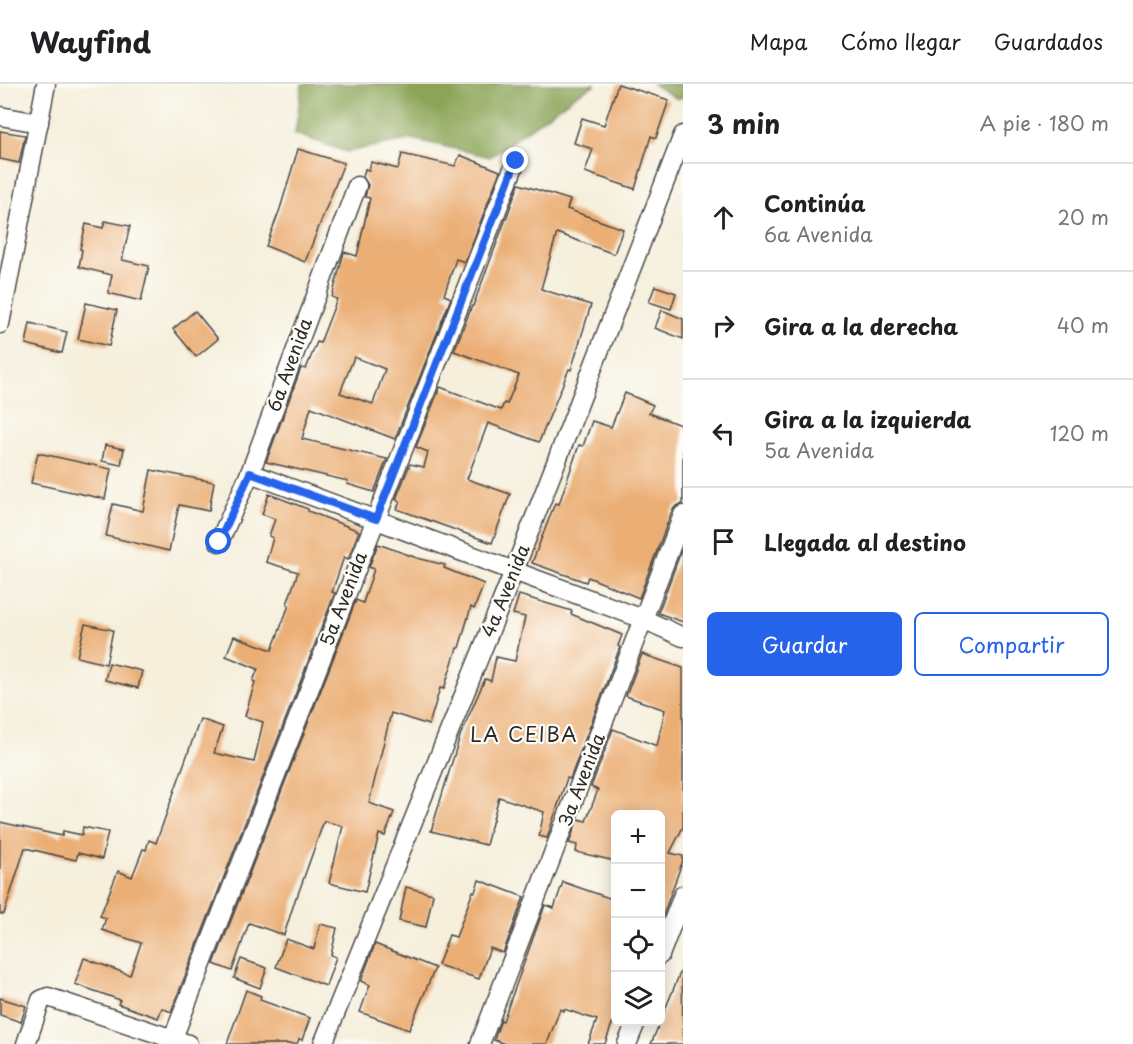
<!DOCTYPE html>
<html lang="es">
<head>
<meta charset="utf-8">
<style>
	:root { --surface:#fff; --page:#f2f2f2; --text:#202124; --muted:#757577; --line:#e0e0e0; --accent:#2563eb }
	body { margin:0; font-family:"Playpen Sans",sans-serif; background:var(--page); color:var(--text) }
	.controls { position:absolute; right:18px; bottom:18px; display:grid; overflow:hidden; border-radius:9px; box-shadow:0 3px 15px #0003 }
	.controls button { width:54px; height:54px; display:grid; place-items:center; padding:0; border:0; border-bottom:2px solid var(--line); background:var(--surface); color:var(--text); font:30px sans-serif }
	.stop { position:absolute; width:18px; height:18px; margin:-14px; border:4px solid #2563eb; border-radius:50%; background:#fff }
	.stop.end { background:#2563eb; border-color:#fff; box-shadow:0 2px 6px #0008 }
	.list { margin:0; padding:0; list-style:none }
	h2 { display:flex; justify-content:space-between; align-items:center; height:78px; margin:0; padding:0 24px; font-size:26px }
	h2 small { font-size:20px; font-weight:400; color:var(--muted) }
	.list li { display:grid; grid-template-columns:39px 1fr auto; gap:18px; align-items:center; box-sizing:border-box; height:108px; padding:0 24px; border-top:2px solid var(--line) }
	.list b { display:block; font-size:22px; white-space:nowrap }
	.list p { margin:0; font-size:20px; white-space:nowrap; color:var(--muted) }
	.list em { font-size:20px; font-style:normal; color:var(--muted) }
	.actions { display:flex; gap:12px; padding:18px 24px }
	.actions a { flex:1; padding:14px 0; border:2px solid var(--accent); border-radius:9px; text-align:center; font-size:21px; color:var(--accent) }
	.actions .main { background:var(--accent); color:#fff }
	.icon { flex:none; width:33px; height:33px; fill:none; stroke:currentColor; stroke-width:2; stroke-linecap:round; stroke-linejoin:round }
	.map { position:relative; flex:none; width:683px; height:960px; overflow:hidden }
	header { display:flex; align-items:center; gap:36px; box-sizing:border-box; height:84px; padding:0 30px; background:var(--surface); border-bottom:2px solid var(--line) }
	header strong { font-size:28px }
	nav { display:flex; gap:33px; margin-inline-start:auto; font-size:21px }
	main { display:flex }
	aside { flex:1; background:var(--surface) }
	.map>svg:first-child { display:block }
</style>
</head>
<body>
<header>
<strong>Wayfind</strong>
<nav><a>Mapa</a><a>Cómo llegar</a><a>Guardados</a></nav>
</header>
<main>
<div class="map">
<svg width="683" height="960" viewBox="0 0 683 960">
	<rect width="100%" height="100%" fill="#fdfcf7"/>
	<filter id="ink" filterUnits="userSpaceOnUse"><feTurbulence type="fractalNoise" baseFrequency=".0167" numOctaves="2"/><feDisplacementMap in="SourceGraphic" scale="12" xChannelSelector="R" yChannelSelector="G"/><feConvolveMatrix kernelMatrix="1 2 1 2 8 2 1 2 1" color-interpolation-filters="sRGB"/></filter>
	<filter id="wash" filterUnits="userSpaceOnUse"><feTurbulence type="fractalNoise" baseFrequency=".008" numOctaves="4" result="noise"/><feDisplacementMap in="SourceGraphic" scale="24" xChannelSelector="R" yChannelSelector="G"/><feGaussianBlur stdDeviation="1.35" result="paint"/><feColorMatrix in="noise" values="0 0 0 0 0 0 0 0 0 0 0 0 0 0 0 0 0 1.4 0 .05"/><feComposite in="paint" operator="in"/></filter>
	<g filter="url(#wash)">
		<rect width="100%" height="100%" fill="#f5efdc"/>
		<g fill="#8ba456" stroke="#5b6840" stroke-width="1.5">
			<polygon points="302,0 596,0 579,9 490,73 412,55 347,68 295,50"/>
			<polygon points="653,0 683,0 683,13 677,15"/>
		</g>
		<g id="blocks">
			<g fill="#ebaf76" fill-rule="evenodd">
				<polygon points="618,0 669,16 656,54 651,52 635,105 585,88 593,65 574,59 582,34 604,41"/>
				<polygon points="0,47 25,51 19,79 0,75"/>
				<polygon points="298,65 344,79 305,178 266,162 280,125"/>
				<path d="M402 70 455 82 460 71 500 87 465 178 456 175 444 211 451 214 395 355 311 323 302 355 387 375 374 408 347 400 348 397 266 378 301 284 306 285 317 258 320 259 337 215 332 213 344 168 357 172 370 114 365 113 368 101 363 93 365 85 369 86 371 78 398 85ZM354 273 385 285 373 320 340 309Z"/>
				<polygon points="519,100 570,116 567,125 623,145 614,170 557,149 541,205 591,221 571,286 569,285 539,358 488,339 467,395 510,410 492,459 397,425 400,417 396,415 410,380 424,383 428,368 416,363 440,303 501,326 504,319 507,320 519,291 454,267 472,222 473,222"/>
				<polygon points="105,137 130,142 122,176 149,182 141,217 108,209 112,191 79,183 82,166 80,165 86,140 103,144"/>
				<polygon points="655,202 676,209 671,225 649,218"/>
				<polygon points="86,219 117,226 109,262 78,255"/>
				<polygon points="662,226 683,235 683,255 655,244"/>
				<polygon points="195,227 218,255 196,273 173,245"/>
				<polygon points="30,239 67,248 62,269 26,260"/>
				<polygon points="625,309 653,321 649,329 683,342 683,420 676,422 672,427 639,514 588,493 586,498 532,479 555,419 559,420 579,361 583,362 592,337 611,343"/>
				<polygon points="105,361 124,365 121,381 102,377"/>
				<polygon points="38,369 111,385 105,415 31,399"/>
				<polygon points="151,386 214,398 209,427 179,421 169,467 106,452 113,420 143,427"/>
				<polygon points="269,410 308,425 308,427 359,447 348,475 344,473 332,508 335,509 171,928 162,924 158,934 118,920 120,916 75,900 84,874 130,891 141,859 102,846 106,834 100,832 118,787 132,793 143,765 146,766 149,756 156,759 200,635 223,643 214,669 254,678 263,638 245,632 255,598 253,597 258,585 226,572 234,552 272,566 289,521 287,520 298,488 266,478 273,454 269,452 275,435 262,430"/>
				<polygon points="378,460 417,474 445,481 444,484 484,500 474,525 471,523 459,564 457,564 444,605 440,604 429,641 391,629 369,719 394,728 385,752 379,750 365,808 329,799 343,742 324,737 297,813 296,813 284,851 249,839 232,887 214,880 356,516 363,519 374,485 369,483"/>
				<polygon points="683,462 683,538 658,529"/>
				<polygon points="519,511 572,527 571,530 622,551 618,562 620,563 570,695 567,694 547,754 539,752 544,728 499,713 486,761 431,747 460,652 485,595 491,597 496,573 515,577 525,533 513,530"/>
				<polygon points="85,540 113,546 106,580 77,573"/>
				<polygon points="642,570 683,584 683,743 670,769 683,772 683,776 662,834 660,833 660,730 615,730 615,777 576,768 577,761 569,759 578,735 586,737 598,706 591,703 613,645 657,662 665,626 626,612"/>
				<polygon points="109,579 142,587 138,604 105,596"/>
				<polygon points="0,738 62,752 63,747 82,751 83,743 108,748 102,775 78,769 76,776 25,764 4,830 0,830"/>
				<polygon points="479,796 524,813 503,869 490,864 479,895 438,881 449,851 456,853 473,807 475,808"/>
				<polygon points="563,798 615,816 615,931 605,960 588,960 597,936 564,925 564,927 560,925 547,960 505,960 494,956 501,936 503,937 545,821 554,824"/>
				<polygon points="406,803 433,810 426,843 399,837"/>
				<polygon points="320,840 337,844 331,871 336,873 326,902 276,883 286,855 314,865"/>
				<polygon points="375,860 435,884 409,946 360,928 370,901 361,897"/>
				<polygon points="241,875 267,884 260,904 234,894"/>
				<polygon points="682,884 683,960 651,960 660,938"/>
				<polygon points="246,906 261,912 260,916 310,934 302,956 299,955 297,960 227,960"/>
				<polygon points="0,914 26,922 21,938 0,931"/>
			</g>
		</g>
	</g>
	<g filter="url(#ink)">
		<use href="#blocks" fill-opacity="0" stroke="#494846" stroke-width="1.5"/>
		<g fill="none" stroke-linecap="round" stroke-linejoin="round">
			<g stroke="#494846" stroke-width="21">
				<g id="minor">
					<polyline points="0,32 39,39"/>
					<polyline points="0,240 46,0"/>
					<polyline points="250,389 643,535 683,553"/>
					<polyline points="219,458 250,389 357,102"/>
					<polyline points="660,871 683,811"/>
					<polyline points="173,954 516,77"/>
					<polyline points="26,960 41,916 48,913 188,960"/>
					<polyline points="323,960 514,487 683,51"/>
					<polyline points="480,960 683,431"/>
					<polyline points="627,960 636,938"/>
				</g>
			</g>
			<use href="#minor" stroke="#fff" stroke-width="18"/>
		</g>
	</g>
	<g fill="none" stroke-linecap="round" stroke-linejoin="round" filter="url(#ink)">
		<polyline stroke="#2563eb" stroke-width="8" points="219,458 250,389 376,435 516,77"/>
	</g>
	<g text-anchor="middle" stroke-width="4.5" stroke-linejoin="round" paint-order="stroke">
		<g font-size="18" fill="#2b2b2b" stroke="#fdfcf7">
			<text transform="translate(290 281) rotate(-70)" y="6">6a Avenida</text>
			<text transform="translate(506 507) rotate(-68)" y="6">4a Avenida</text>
			<text transform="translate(344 515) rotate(-69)" y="6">5a Avenida</text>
			<text transform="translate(582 696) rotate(-69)" y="6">3a Avenida</text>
		</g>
		<g font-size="20" letter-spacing="1.5" fill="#2b2b2b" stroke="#fdfcf7">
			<text x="524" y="658">LA CEIBA</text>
		</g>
	</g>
</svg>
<div class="controls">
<button>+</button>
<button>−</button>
<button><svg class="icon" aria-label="locate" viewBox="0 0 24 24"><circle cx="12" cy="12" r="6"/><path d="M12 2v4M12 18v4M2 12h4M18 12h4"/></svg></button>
<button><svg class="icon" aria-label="layers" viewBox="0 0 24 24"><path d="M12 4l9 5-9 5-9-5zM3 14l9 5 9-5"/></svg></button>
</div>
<div class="stop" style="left:219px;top:458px"></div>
<div class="stop end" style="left:516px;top:77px"></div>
</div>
<aside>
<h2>3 min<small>A pie · 180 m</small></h2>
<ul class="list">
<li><svg class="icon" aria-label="ahead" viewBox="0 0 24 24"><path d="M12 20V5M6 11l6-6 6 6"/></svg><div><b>Continúa</b><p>6a Avenida</p></div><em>20 m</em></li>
<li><svg class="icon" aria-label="right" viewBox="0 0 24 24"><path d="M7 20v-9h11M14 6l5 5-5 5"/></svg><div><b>Gira a la derecha</b></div><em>40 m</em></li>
<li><svg class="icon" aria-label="left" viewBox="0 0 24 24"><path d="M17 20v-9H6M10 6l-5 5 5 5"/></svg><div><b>Gira a la izquierda</b><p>5a Avenida</p></div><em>120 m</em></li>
<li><svg class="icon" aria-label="arrive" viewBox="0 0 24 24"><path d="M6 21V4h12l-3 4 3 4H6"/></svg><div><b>Llegada al destino</b></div></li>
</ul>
<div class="actions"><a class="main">Guardar</a><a>Compartir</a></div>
</aside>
</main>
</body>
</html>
